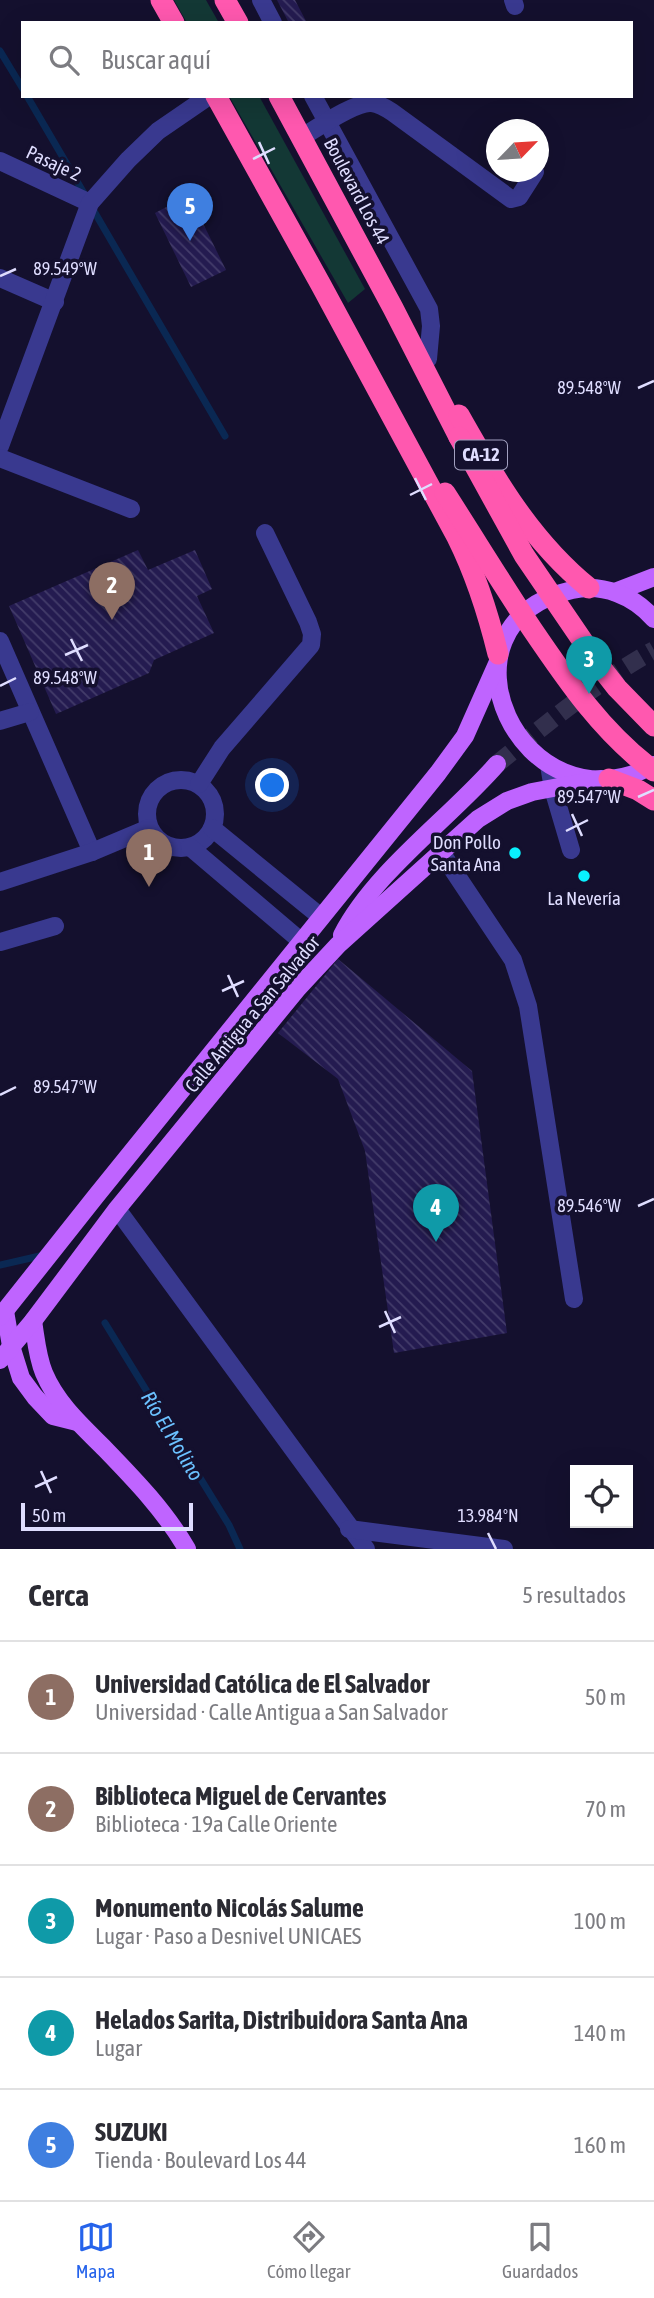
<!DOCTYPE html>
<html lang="es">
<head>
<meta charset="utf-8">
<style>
	:root { --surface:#fff; --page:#f2f2f3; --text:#2b2b33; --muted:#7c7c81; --line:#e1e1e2; --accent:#2563eb }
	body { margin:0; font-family:"Asap Condensed",sans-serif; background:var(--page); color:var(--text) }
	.controls { position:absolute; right:21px; bottom:21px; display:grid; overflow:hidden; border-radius:0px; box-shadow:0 7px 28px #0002 }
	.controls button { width:63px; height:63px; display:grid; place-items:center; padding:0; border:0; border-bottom:2px solid var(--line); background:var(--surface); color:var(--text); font:35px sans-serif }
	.compass { position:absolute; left:486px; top:119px; width:63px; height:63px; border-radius:50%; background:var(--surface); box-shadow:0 7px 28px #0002; rotate:65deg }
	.scale { position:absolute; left:21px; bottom:18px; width:172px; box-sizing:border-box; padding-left:7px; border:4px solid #dfddff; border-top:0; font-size:19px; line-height:24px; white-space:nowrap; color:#dfddff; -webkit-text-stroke:5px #14102e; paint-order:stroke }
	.you { position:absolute; left:273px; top:786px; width:24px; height:24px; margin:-18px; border:5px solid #fff; border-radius:50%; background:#1a73e8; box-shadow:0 0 0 10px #1a73e833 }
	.badge { display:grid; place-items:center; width:46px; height:46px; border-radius:50%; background:var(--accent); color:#fff; font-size:23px; font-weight:700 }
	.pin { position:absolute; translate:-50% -58px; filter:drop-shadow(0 2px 4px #0008) }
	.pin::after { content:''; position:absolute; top:37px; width:24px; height:21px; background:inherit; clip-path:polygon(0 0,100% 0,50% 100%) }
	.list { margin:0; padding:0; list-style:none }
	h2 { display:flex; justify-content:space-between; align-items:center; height:91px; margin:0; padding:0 28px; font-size:30px }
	h2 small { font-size:23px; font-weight:400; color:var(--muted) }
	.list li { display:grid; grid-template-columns:46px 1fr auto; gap:21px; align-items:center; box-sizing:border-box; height:112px; padding:0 28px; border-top:2px solid var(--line) }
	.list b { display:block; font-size:26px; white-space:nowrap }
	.list p { margin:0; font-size:23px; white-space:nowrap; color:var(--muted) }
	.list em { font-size:23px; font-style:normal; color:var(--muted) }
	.icon { flex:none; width:38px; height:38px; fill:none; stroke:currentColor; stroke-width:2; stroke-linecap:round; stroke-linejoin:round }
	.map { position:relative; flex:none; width:654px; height:1549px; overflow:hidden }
	.search { position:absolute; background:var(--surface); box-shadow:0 7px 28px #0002; left:21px; right:21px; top:21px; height:77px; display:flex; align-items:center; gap:18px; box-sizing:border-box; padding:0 24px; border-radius:0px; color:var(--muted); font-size:26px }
	.sheet { height:651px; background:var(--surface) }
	nav { display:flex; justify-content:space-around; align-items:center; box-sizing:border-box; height:98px; border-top:2px solid var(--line); background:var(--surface); font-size:19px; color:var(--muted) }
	nav a { display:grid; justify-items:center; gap:4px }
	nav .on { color:var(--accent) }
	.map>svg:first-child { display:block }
</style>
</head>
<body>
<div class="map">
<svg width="654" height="1549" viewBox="0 0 654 1549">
	<defs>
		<pattern id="building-back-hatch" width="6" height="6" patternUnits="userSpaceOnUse" patternTransform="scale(1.75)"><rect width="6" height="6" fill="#241b50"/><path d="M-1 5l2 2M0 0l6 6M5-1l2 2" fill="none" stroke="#433c6a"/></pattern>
	</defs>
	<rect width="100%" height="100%" fill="#14102e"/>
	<g fill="#133835">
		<polygon points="174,0 206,0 219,23 187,23"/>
		<polygon points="229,96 259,96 365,289 348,303"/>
	</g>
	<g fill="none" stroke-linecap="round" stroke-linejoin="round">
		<g stroke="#0a2853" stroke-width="7">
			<polyline points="0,51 23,89"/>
			<polyline points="27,96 85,195"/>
			<polyline points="91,206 225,436"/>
			<polyline points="0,1265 44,1255"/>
			<polyline points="105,1323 229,1525 240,1549"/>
		</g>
	</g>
	<g fill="url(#building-back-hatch)">
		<polygon points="277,0 295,0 307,23 289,23"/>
		<polygon points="189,195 226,270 191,287 155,213"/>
		<polygon points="138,550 148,570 195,550 212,589 197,596 214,633 154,660 149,673 56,714 9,606"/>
		<polygon points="338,959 472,1071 507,1333 394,1353 365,1151 338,1079 278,1033"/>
	</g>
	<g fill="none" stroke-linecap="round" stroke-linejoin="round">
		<path stroke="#322f4d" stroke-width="18" stroke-dasharray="18 9" stroke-linecap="butt" d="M497 764C547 723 597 682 654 650"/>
		<g stroke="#39398f" stroke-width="18">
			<polyline points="261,0 273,23"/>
			<polyline points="513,0 515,6"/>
			<polyline points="313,96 429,309 431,326 428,359"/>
			<path d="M302 137C317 128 356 101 372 103 380 104 386 108 392 112L511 199 519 197 535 172"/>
			<polyline points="0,161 90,203"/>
			<polyline points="0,278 55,302"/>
			<polyline points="0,446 90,203 128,160 158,131 209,96"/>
			<polyline points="0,458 131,509"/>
			<polyline points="0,641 92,852"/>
			<polyline points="0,721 30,712"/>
			<polyline points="549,765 553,789 571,850"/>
			<circle cx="181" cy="814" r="34"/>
			<polyline points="199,784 222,748 311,645 312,634 308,622 265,533"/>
			<polyline points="212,828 321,917"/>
			<polyline points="190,847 302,942"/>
			<polyline points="441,852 513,960 528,1006 574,1299"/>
			<polyline points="0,882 92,852 149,828"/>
			<polyline points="0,942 55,926"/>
			<polyline points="117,1209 366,1549"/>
			<polyline points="349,1529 504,1549"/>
		</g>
		<g stroke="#bf64ff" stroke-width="18">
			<polyline points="615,592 654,577"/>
			<path d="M654 619C634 596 603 583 572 590 424 623 521 836 654 765"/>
			<path d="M342 935C375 871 449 819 497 764"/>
			<polyline points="5,1311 11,1346 21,1378 35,1397 53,1416 77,1422"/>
			<polyline points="0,1317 96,1196 438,773 465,736 497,664"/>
			<path d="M33 1321C36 1339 37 1356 44 1373 57 1404 82 1426 105 1449 135 1480 165 1511 187 1549"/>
			<polyline points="0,1360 33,1321 117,1209 298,988 338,945 478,819 507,801 532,792 601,779"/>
		</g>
		<g stroke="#ff58af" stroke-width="21">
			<polyline points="161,0 174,23"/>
			<polyline points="225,0 238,23"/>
			<path d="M216 96 321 285 457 537C476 575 488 613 498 654"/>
			<polyline points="279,96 393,308 459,437"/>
			<path d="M459 415C495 479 531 541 589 588"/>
			<polyline points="609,779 638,790 654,800"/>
		</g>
		<g stroke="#ff58af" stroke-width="21">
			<polyline points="459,437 524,555 599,665 617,688 654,726"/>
			<path d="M445 493C474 538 502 584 532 629 568 682 602 732 654 771"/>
		</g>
	</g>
	<path fill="none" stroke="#dfddff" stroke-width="2.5" d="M259 142 269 164M253 159 275 148M0 276 16 269M638 388 654 381M415 478 426 500M410 495 432 484M71 639 82 661M65 655 88 645M0 686 16 678M638 797 654 790M572 814 582 836M566 831 588 820M228 975 238 997M222 991 244 981M0 1095 16 1087M638 1206 654 1199M385 1311 395 1333M379 1327 401 1317M41 1471 51 1493M35 1487 57 1477M488 1533 496 1549"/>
	<g fill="#09f1ff" stroke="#14102e" stroke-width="2.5">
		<circle cx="515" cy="853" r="7"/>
		<circle cx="584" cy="876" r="7"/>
	</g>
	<g text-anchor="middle" stroke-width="7" stroke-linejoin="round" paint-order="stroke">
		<rect fill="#14102e" stroke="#a2a0c0" stroke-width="2" x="455" y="440.5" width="52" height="29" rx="5"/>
		<g font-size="18" font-weight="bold" fill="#dfddff">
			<text x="481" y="461">CA-12</text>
		</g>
		<g font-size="19" fill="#dfddff" stroke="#14102e">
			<text transform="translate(54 163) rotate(25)" y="7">Pasaje 2</text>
			<text transform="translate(357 191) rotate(62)" y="7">Boulevard Los 44</text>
			<text transform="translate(252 1014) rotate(-50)" y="7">Calle Antigua a San Salvador</text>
		</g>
		<g font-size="19" fill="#dfddff" stroke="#14102e" text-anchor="end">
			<text x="501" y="849">Don Pollo<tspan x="501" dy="22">Santa Ana</tspan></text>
			<text x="584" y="905" text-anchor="middle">La Nevería</text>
		</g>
		<g font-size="21" font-style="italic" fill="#6bc1ff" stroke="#14102e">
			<text transform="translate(172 1436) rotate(59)" y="7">Río El Molino</text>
		</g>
	</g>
	<g font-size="18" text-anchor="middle" fill="#dfddff" stroke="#14102e" stroke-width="7" stroke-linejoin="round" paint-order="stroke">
		<text x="65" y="275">89.549°W</text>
		<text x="589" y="394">89.548°W</text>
		<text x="65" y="684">89.548°W</text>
		<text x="589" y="803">89.547°W</text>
		<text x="65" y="1093">89.547°W</text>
		<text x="589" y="1212">89.546°W</text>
		<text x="488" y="1522">13.984°N</text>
	</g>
</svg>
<div class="controls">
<button><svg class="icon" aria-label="locate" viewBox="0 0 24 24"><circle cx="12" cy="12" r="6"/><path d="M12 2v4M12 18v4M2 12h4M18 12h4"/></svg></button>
</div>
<svg class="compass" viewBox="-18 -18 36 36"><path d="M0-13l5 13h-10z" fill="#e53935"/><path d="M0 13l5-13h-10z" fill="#7c7c81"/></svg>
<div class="scale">50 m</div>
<div class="you"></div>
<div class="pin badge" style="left:149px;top:887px;background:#8d6e63">1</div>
<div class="pin badge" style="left:112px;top:620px;background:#8d6e63">2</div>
<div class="pin badge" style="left:589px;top:694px;background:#0f9aa8">3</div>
<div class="pin badge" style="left:436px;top:1242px;background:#0f9aa8">4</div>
<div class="pin badge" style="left:190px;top:241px;background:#3f7fe0">5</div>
<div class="search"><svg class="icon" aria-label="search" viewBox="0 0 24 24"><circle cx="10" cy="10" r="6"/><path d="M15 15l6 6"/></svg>Buscar aquí</div>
</div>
<section class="sheet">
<h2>Cerca<small>5 resultados</small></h2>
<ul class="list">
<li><span class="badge" style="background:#8d6e63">1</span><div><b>Universidad Católica de El Salvador</b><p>Universidad · Calle Antigua a San Salvador</p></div><em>50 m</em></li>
<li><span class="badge" style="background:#8d6e63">2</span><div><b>Biblioteca Miguel de Cervantes</b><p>Biblioteca · 19a Calle Oriente</p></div><em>70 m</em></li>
<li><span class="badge" style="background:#0f9aa8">3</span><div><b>Monumento Nicolás Salume</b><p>Lugar · Paso a Desnivel UNICAES</p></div><em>100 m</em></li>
<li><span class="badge" style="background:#0f9aa8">4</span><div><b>Helados Sarita, Distribuidora Santa Ana</b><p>Lugar</p></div><em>140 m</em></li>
<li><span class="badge" style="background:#3f7fe0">5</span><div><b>SUZUKI</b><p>Tienda · Boulevard Los 44</p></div><em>160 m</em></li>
</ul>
</section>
<nav>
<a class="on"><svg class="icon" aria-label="map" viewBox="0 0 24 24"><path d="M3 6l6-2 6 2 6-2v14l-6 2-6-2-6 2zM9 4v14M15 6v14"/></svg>Mapa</a>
<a><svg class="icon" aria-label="directions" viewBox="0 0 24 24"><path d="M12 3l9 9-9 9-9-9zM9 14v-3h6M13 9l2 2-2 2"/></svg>Cómo llegar</a>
<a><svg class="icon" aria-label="saved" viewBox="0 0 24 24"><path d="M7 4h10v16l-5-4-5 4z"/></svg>Guardados</a>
</nav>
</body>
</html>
